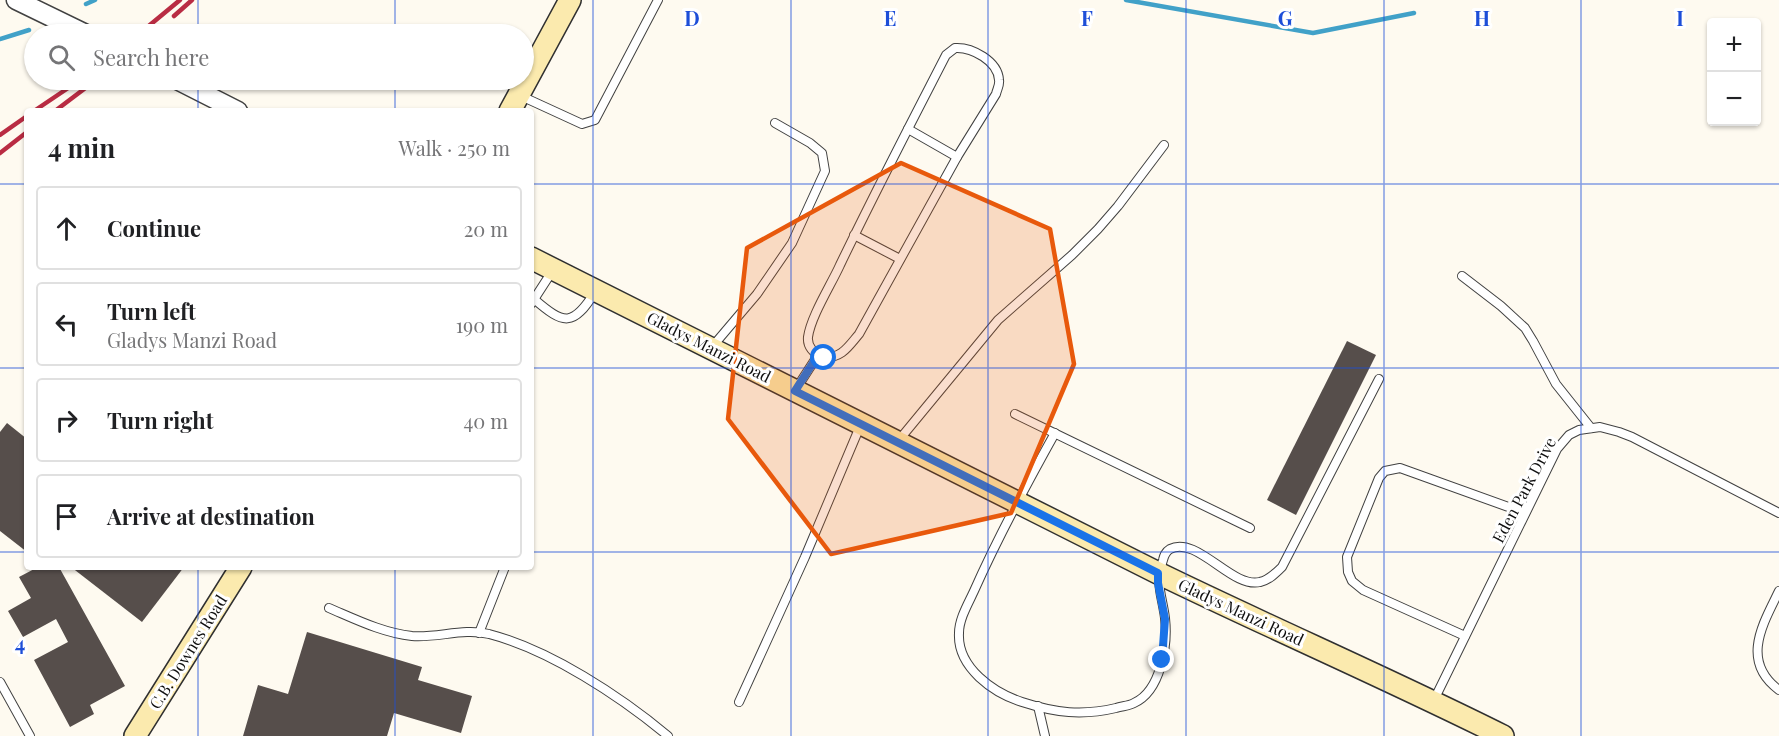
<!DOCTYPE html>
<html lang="en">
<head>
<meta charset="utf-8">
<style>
	:root { --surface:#fff; --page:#f6f6f6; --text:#202124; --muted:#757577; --line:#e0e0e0 }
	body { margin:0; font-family:"Playfair Display",serif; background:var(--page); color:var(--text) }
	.controls { position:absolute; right:18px; top:18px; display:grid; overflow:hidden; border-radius:6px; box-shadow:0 2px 4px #0004 }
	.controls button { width:54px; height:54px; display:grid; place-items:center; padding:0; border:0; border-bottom:2px solid var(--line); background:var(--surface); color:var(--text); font:30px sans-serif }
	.stop { position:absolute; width:18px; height:18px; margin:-14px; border:4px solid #1a73e8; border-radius:50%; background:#fff }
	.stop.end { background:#1a73e8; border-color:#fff; box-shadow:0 2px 6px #0008 }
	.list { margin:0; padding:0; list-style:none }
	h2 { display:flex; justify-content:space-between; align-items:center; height:78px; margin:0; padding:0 24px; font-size:26px }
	h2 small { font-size:20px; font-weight:400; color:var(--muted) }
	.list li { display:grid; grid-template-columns:39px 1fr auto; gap:18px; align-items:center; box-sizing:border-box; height:84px; margin:0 12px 12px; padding:0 12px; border:2px solid var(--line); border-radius:6px }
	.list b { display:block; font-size:22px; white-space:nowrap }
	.list p { margin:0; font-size:20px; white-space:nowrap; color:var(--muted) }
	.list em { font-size:20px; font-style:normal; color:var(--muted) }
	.icon { flex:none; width:33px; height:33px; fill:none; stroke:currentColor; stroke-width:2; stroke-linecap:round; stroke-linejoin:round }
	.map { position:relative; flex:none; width:1779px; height:736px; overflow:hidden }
	.search { position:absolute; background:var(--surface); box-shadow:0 2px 4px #0004; left:24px; top:24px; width:510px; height:66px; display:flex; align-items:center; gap:15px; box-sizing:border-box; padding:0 21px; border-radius:33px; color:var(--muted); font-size:22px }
	.panel { position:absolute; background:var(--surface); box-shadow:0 2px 4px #0004; left:24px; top:108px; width:510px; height:462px; border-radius:6px }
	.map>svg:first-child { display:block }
</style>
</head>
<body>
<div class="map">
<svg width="1779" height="736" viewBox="0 0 1779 736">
	<rect width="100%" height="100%" fill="#fefaf0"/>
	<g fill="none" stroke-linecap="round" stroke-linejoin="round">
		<g stroke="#41a1c8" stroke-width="4.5">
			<polyline points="1126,0 1313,33 1414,13"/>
			<polyline points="86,4 95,0"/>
			<polyline points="0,39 29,30"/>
		</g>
	</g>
	<g fill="#564e4b">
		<polygon points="1347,341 1376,355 1296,515 1267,500"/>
		<polygon points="7,423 27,439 27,552 0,531 0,432"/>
		<polygon points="38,567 59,567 125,686 90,705 94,714 70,727 34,660 68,642 56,619 23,637 8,611 31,598 19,577"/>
		<polygon points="71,567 184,567 142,622"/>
		<polygon points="307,632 422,667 418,680 472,696 461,733 394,713 387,736 243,736 258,685 288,694"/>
	</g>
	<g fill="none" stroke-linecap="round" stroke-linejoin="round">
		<g stroke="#414141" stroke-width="10">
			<g id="service">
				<path d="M955 48C972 47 998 61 999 80 1000 85 997 89 996 94L957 157 859 334C848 347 842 358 823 358 815 354 807 347 808 337 811 316 831 285 840 265 874 194 910 125 946 55Z"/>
				<polyline points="521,96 582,124 595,120 658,0"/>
				<polyline points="908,129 957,157"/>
				<polyline points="854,235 900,259"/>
				<polyline points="1462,276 1501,306 1525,328 1533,341 1556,384 1591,428"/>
				<path d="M534 299C564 325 573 327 595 292"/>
				<polyline points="531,304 553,270"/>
				<polyline points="712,347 757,294 792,243 825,171 822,153 810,143 775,123"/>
				<polyline points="796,389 818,355"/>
				<polyline points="1015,414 1250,528"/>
				<path d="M1055 433C1026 485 998 537 974 591 968 604 959 619 959 633 957 668 994 693 1022 702 1056 713 1082 716 1116 708 1122 706 1129 706 1134 703 1161 691 1168 645 1165 618 1162 595 1155 584 1163 560 1164 556 1165 552 1170 549 1197 535 1232 589 1260 582 1269 580 1276 573 1282 567L1379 379"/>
				<polyline points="899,440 998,320 1072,255 1098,229 1118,206 1164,145"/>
				<path d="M1779 591C1763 624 1740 661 1779 690"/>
				<path d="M329 608C355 619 383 633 412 636 438 638 463 628 489 634 550 650 620 696 668 736"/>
				<polyline points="479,633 505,567"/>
				<polyline points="1465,636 1363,590 1352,581 1348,572 1347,557 1379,478 1385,471 1400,468 1525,513"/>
				<polyline points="0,682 30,736"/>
				<polyline points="1434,700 1557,449 1569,435 1579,430 1600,427 1619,432 1632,437 1779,513"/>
				<polyline points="739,702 805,557 861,424"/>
				<polyline points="1038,706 1045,736"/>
			</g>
		</g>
		<g stroke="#414141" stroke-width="21">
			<g id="tertiary">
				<polyline points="16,0 86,34"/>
				<polyline points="177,80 238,111"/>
			</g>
		</g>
		<g stroke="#303030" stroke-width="24">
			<g id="secondary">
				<polyline points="510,111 570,0"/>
				<path d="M531 258 1158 573C1273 629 1389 679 1503 736"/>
				<polyline points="135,736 241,567"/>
			</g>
		</g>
		<use href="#service" stroke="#fff" stroke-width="8"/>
		<use href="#tertiary" stroke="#fff" stroke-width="18"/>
		<use href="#secondary" stroke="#fbeaae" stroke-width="21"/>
		<g stroke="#b92c43" stroke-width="4.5">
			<polyline points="174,16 192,0"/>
			<polyline points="139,34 180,0"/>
			<polyline points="34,111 80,80"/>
			<polyline points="55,111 96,80"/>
			<polyline points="0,135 27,116"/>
			<polyline points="0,153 27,132"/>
		</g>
	</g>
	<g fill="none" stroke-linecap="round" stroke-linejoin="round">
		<polyline stroke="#1a73e8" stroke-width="8" points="824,358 818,355 795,391 1158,573 1158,583 1165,619 1162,660"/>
	</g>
	<path fill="#e8590c" fill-opacity="0.2" stroke="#e8590c" stroke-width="4.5" stroke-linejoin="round" d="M901 163 1050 229 1074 364 1011 513 831 554 728 419 747 248Z"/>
	<path fill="none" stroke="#1d4ed8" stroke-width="1.5" stroke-opacity="0.55" d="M198 0V34M395 0V34M593 0V736M791 0V736M988 0V736M1186 0V736M1384 0V736M1581 0V736M198 80V111M395 80V111M0 184H27M531 184H1779M0 368H27M531 368H1779M0 552H27M531 552H1779M198 567V736M395 567V736"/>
	<g text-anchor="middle" stroke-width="6" stroke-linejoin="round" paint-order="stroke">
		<g font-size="16" fill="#0e0e0e" stroke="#fff">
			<text transform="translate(709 347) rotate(27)" y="6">Gladys Manzi Road</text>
			<text transform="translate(1524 490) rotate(-62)" y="6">Eden Park Drive</text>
			<text transform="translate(1241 612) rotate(25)" y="6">Gladys Manzi Road</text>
			<text transform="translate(188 652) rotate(-58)" y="6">C.B. Downes Road</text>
		</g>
	</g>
	<g font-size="20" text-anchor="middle" font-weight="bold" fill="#1d4ed8" stroke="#fff" stroke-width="6" stroke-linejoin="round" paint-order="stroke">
		<text x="692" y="26">D</text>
		<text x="890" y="26">E</text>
		<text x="1087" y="26">F</text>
		<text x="1285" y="26">G</text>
		<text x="1482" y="26">H</text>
		<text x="1680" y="26">I</text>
		<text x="20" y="651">4</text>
	</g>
</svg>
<div class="controls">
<button>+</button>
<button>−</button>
</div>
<div class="stop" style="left:824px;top:358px"></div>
<div class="stop end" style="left:1162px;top:660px"></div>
<div class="search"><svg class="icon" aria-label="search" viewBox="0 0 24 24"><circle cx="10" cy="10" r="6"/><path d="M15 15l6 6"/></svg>Search here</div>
<section class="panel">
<h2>4 min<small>Walk · 250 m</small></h2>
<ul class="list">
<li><svg class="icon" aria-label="ahead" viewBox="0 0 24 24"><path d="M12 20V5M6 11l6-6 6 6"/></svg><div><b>Continue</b></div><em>20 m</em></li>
<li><svg class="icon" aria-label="left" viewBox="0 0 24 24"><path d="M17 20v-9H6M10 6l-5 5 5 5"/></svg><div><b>Turn left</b><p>Gladys Manzi Road</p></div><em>190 m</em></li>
<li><svg class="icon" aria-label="right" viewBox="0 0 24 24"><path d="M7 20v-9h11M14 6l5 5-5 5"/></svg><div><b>Turn right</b></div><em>40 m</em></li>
<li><svg class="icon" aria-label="arrive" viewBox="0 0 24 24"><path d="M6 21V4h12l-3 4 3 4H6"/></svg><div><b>Arrive at destination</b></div></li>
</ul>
</section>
</div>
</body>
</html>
